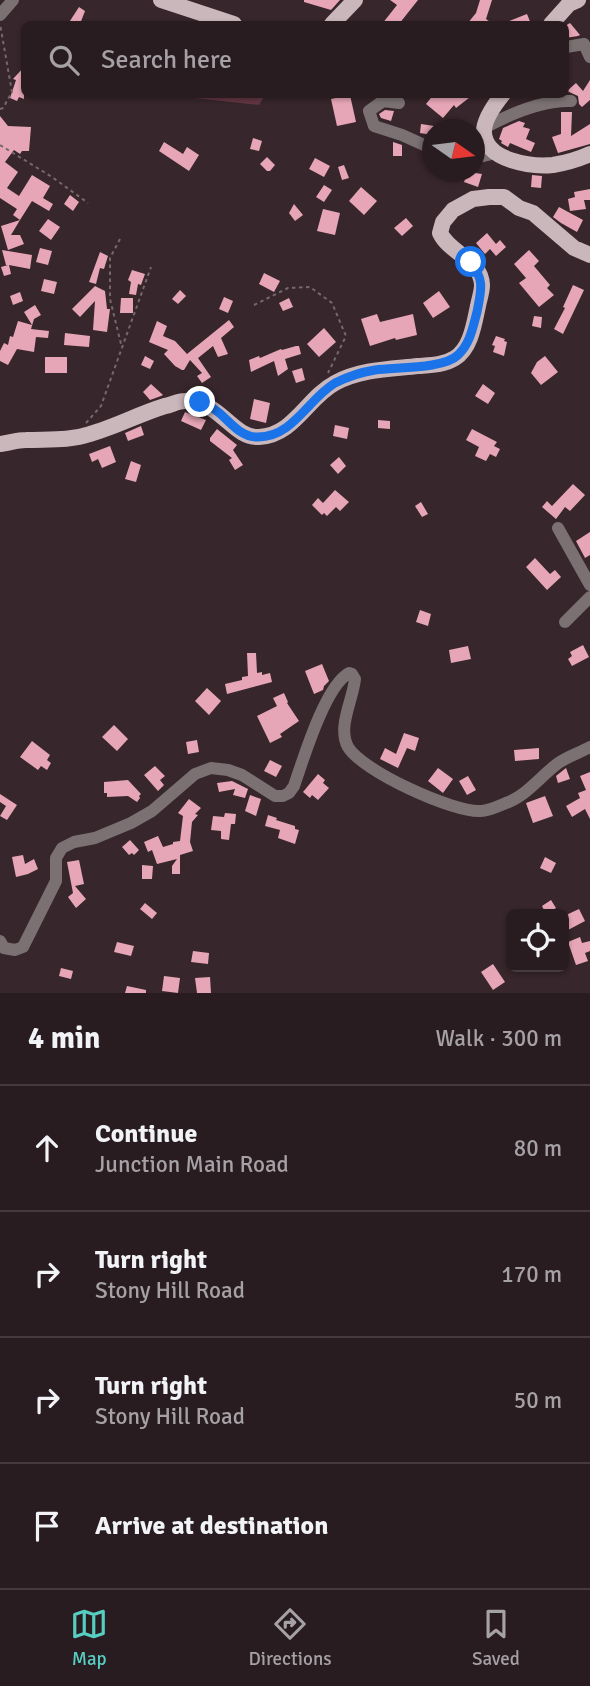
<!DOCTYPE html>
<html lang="en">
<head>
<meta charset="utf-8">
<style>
	:root { --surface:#291c20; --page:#312529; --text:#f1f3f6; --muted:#a5a1a5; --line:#453a3e; --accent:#57cec2 }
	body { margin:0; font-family:Signika,sans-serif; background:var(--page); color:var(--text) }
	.controls { position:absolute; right:21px; bottom:21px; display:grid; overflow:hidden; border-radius:10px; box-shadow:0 2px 5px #0004 }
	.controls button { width:63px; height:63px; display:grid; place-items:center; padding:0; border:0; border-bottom:2px solid var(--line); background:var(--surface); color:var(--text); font:35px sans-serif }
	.compass { position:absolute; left:422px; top:119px; width:63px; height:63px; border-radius:50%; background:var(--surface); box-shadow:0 2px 5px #0004; rotate:104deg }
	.stop { position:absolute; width:21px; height:21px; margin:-16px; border:5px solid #1a73e8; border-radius:50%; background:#fff }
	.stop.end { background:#1a73e8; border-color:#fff; box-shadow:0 2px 7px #0008 }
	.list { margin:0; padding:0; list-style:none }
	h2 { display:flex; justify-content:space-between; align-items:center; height:91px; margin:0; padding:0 28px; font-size:30px }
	h2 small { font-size:23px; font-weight:400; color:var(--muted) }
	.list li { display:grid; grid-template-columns:46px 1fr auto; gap:21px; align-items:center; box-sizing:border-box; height:126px; padding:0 28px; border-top:2px solid var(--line) }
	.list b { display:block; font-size:26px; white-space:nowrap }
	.list p { margin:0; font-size:23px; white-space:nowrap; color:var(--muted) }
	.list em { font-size:23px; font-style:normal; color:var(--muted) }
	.icon { flex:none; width:38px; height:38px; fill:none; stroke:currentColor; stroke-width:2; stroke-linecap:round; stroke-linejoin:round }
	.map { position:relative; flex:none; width:590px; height:993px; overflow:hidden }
	.search { position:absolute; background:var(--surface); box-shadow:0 2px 5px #0004; left:21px; right:21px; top:21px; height:77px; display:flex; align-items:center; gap:18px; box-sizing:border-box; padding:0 24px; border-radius:10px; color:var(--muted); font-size:26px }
	.sheet { height:595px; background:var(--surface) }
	nav { display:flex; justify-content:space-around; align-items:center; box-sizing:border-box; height:98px; border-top:2px solid var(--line); background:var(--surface); font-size:19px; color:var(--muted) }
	nav a { display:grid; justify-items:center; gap:4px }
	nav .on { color:var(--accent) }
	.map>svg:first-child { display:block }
</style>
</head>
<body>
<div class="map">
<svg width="590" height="993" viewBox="0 0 590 993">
	<rect width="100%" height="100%" fill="#37262b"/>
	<polygon fill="#633643" points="196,95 196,94 265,95 259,105 195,98"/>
	<g fill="#e7a6b7">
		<polygon points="304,0 340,0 331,10 304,2"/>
		<polygon points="390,0 418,0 399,24 382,24 397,5"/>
		<polygon points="480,0 492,0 486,19 493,24 467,24 476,13"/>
		<polygon points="79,7 85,11 80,24 68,24"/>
		<polygon points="527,14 531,24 502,24"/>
		<polygon points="570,23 580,35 578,36 565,38 565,26"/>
		<polygon points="24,67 24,99 19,97 17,101 10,98 16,80 13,79"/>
		<polygon points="590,80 590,100 582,107 579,104 578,96 567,91 576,83 583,91"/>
		<polygon points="434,94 474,94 456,108 454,105 443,118 426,104"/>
		<polygon points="350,95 356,122 337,126 331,99"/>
		<polygon points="385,110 394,111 391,121 381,118 379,114"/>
		<polygon points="561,112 572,112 571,136 590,124 590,144 558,153 552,137 561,134"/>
		<polygon points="0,116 8,126 31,127 29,151 22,151 20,154 14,150 5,162 18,172 7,188 19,196 32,175 50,186 43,198 53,204 49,211 32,201 20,220 13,215 17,209 0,198"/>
		<polygon points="519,121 525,123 523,127 530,129 526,139 535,143 531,152 510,143 508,147 501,143 502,141 499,139 503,128"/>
		<polygon points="421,124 434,126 432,135 420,133"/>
		<polygon points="253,138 262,141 259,151 250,149"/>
		<polygon points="164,142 183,154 187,147 199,155 189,171 159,151"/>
		<polygon points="393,142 402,145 402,156 393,156"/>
		<polygon points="267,157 275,165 270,171 267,171 260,164"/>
		<polygon points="315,158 330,166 324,177 309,169"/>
		<polygon points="344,165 349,178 342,180 338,167"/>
		<polygon points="468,172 482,174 478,187 464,182"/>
		<polygon points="532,175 542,176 541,188 531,187"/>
		<polygon points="324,185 332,190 324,202 316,197"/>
		<polygon points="361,187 377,201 364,215 349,201"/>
		<polygon points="590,189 590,200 584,200 586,209 570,211 568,199 575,197 574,192"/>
		<polygon points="70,195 79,202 73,211 64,204"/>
		<polygon points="294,204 303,215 295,221 289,213"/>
		<polygon points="559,207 583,220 577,232 561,223 553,217"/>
		<polygon points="323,209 340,213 335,235 317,231"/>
		<polygon points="406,218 413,226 402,236 394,228"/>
		<polygon points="48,219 60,227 51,240 39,231"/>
		<polygon points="20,220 11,235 20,235 24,244 8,250 1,226"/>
		<polygon points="487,233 496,244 500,240 506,247 496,256 490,249 485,254 476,243"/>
		<polygon points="40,248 52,251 48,265 36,262"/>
		<polygon points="2,250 32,255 30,269 9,265 11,274 4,276 1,267 8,265 6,265"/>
		<polygon points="529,250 539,261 534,266 550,285 547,288 554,295 539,307 519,283 526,278 514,264"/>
		<polygon points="100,252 108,256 104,269 100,268 96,284 89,282"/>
		<polygon points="132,270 145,274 141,285 138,284 136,295 129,294 131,282 128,280"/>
		<polygon points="264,273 280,281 274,292 259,284"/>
		<polygon points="44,279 57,282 54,294 41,291"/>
		<polygon points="573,285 584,290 563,334 554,329 565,308 563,307"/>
		<polygon points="95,286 105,291 107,309 110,309 107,332 93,330 95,301 80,317 72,309"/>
		<polygon points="180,290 186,296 178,304 172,299"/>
		<polygon points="439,291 450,307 433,318 423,303"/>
		<polygon points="20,292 23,301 13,305 10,296"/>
		<polygon points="224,297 233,301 228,313 219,309"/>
		<polygon points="121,298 133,298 133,313 120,313"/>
		<polygon points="289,298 293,307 283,311 279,303"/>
		<polygon points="35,305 41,315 34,319 31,329 49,331 48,338 36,337 34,352 17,349 8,365 0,361 0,351 4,343 8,345 10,336 13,337 18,321 32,325 24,312"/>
		<polygon points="377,314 380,322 413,314 417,335 396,340 395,338 370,346 361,319"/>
		<polygon points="534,316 542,317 541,328 532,326"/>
		<polygon points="229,320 234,327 221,338 228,354 218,357 213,346 198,358 211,377 202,383 197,376 202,373 190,360 184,370 182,370 175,366 164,354 168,350 149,342 157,321 167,326 163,336 175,341 187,354"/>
		<polygon points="324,328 336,342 319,357 307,344"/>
		<polygon points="65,333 90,336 89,347 64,345"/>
		<polygon points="496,336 505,339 504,341 507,342 504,356 493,352 495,346 492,345"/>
		<polygon points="296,346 299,346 301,354 285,359 288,369 278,376 274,361 251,372 249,360 259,356 260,358 281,349 282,350"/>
		<polygon points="145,356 154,361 150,369 141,365"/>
		<polygon points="545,356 558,372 541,385 531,373 537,362"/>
		<rect x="45" y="357" width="22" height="16"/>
		<polygon points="302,368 305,380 296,383 292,371"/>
		<polygon points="151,384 163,395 161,396 150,400 143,392"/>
		<polygon points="483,384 495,393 488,404 475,396"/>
		<polygon points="254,399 270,403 266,423 250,419"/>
		<polygon points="185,412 206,420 201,430 181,421"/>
		<polygon points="378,420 390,421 390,429 378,428"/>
		<polygon points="335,425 349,428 347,439 333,436"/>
		<polygon points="141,426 144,435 128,441 125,433"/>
		<polygon points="217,429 237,445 233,450 243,465 235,470 229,460 232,458 210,441 210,438"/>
		<polygon points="472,429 497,442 494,446 500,449 496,457 490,454 486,461 475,456 479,447 466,440"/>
		<polygon points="110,446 116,462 102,468 98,459 92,462 89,454"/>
		<polygon points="339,457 346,466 338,474 330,465"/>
		<polygon points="131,461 141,465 136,482 125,479"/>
		<polygon points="573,484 585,495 570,511 565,507 556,519 542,507 547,501 552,506"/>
		<polygon points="335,490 349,502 340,511 336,507 327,516 324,513 322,515 312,505 318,498 323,503"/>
		<polygon points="421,502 428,514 422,517 415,506"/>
		<polygon points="590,532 590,555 585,558 576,541"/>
		<polygon points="535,558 550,574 555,570 561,577 547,590 526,567"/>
		<polygon points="420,610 431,614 428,626 416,622"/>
		<polygon points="583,645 589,657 572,666 568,659 572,656 570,652"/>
		<polygon points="468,646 471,659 451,663 449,650"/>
		<polygon points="247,653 256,653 257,673 262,672 262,675 270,673 272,682 227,694 225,684 242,680 242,677 248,676"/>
		<polygon points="322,664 329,681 324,686 323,690 314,694 305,671"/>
		<polygon points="207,688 221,701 209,715 195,701"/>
		<polygon points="284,693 288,702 287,703 299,721 280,734 282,737 270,743 257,716 277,706 273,698"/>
		<polygon points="114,725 128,739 117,751 102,737"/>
		<polygon points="404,733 419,738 415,751 407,748 398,768 380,759 385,748 396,754"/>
		<polygon points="197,740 199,752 188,754 186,742"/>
		<polygon points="32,741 50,755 47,760 51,763 47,770 41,766 38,770 20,757"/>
		<polygon points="539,748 539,759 515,761 514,750"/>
		<polygon points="270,760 282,766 276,777 264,771"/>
		<polygon points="155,766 165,776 160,780 164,785 158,791 144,775"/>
		<polygon points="438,768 453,779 443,793 428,781"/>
		<polygon points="566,768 570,779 558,783 556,776"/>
		<polygon points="590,772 590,819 585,809 572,817 566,806 580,798 578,793 586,790 580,776"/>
		<polygon points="318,774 325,780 323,783 329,788 318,800 312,795 310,798 303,792"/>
		<polygon points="468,776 476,790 467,795 459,781"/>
		<polygon points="128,780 141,794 139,796 140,798 137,802 128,796 107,797 107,793 104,793 104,782"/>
		<polygon points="232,781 248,789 245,798 233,795 235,789 219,792 217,783"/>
		<polygon points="0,794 17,805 7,820 0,816 6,806 0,802"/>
		<polygon points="250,795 261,799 256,816 245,811"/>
		<polygon points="545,796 553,816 533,823 526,803"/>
		<polygon points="189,799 201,808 195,814 198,815 192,822 190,842 193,851 180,855 180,874 172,874 172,866 177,859 157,864 152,850 148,852 144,842 158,836 163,847 173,844 173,842 180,841 183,816 178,813"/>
		<polygon points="225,813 236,814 235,824 231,824 229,840 221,839 221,831 211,830 213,816 224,817"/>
		<polygon points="268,815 277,818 276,820 295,826 295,829 299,830 295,844 278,838 280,830 265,826"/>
		<polygon points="130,840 139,850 134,855 132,853 129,855 122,847"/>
		<polygon points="23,855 25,864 34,859 38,869 28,874 16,877 12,857"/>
		<polygon points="545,857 556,863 551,873 540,868"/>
		<polygon points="79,860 84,884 75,886 86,899 76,908 68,897 73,893 67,862"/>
		<polygon points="142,865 153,866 152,879 142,879"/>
		<polygon points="551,900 556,908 546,914 542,906"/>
		<polygon points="145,903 157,913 152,919 140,909"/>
		<polygon points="579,909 585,921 568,930 564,922 564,916"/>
		<polygon points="580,937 582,943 590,941 590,951 585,953 588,961 576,965 568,942"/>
		<polygon points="117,942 134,946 131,956 114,952"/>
		<polygon points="193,951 209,953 208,964 191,962"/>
		<polygon points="493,964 505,982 493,990 481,972"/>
		<polygon points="61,968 73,971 71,979 59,976"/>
		<polygon points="164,976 180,978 178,993 162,991"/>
		<polygon points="210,977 211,993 197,993 195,978"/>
		<polygon points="127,986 146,990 146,993 125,993"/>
	</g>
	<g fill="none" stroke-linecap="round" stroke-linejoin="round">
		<g stroke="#77686c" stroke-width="2" stroke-dasharray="3.5 3.5" stroke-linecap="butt">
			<polyline points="0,109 3,108 12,92 0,24"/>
			<polyline points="0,145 52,177 88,203"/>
			<polyline points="120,239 110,258 110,299 121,344"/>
			<polyline points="254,305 288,288 310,287 332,303 346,336 328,373"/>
			<polyline points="86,423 101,406 151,267"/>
		</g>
		<g stroke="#7b7173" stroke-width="12">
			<polyline points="0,15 13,0"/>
			<polyline points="566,47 584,44 590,57"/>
			<polyline points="399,103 383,101 369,111 374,126 402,135 433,149"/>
			<path d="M484 128C510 114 541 100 571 101"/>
			<polyline points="475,158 496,153"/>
			<polyline points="558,528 590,585"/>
			<polyline points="565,622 590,597"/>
			<path d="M0 941 4 948 15 950 23 947 56 881V858L62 848 74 842 95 838 131 823 152 811 195 774 211 768 228 770 242 775 275 796H283L289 793 294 786C303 760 325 686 349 673L352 674 355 679C353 700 337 727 348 747 362 771 454 813 481 811 488 811 499 806 506 803 526 796 540 777 557 764 566 757 579 753 590 747"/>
		</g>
		<g stroke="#cab7bb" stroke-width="16">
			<polyline points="161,0 234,24"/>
			<polyline points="332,24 355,0"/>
			<polyline points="551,24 569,4 578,0"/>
			<path d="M503 94C495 104 483 120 484 133 486 161 532 167 553 165 565 163 579 159 590 154"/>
			<path d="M0 444C9 443 17 440 26 440 48 439 69 441 90 434 115 427 139 414 165 406 171 405 178 401 185 401 219 399 233 439 259 437 294 435 307 398 335 383 361 369 391 369 418 366 431 365 444 365 455 358 471 348 474 324 478 306 479 300 482 292 482 285 481 259 450 254 440 233L443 222 453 210 473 199 489 197H504L519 208 533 213 574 248 590 255"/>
		</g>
	</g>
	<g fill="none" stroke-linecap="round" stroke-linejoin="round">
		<path stroke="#1a73e8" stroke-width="9" d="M200 402C204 404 210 406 214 409 228 418 239 438 258 437 293 437 308 399 335 383 347 377 362 372 375 370 396 367 444 369 458 355 470 344 473 327 477 312 481 290 485 281 471 262"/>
	</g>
</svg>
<div class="controls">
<button><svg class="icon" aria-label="locate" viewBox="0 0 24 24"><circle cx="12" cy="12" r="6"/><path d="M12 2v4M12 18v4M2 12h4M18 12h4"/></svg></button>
</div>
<svg class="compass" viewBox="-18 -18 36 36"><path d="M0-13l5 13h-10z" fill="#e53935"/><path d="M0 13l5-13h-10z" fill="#a5a1a5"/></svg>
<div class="stop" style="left:471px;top:262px"></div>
<div class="stop end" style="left:200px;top:402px"></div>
<div class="search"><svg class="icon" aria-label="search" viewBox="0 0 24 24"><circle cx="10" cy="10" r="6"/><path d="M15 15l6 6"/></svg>Search here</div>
</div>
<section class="sheet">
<h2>4 min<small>Walk · 300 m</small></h2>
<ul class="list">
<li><svg class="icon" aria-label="ahead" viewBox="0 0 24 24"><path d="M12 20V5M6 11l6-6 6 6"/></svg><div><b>Continue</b><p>Junction Main Road</p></div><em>80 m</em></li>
<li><svg class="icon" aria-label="right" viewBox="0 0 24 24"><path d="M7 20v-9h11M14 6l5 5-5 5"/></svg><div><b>Turn right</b><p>Stony Hill Road</p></div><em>170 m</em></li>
<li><svg class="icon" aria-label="right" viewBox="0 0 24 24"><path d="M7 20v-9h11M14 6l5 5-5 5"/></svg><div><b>Turn right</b><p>Stony Hill Road</p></div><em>50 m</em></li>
<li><svg class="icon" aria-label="arrive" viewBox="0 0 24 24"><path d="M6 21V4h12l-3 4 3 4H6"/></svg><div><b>Arrive at destination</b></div></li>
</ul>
</section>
<nav>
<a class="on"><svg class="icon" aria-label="map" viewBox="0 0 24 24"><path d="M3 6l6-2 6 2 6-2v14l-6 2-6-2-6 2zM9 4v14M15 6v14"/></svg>Map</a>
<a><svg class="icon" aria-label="directions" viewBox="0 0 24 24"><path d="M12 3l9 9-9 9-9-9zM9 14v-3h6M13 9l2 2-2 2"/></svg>Directions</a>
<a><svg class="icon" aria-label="saved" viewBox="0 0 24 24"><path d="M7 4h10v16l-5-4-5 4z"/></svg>Saved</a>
</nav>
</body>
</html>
